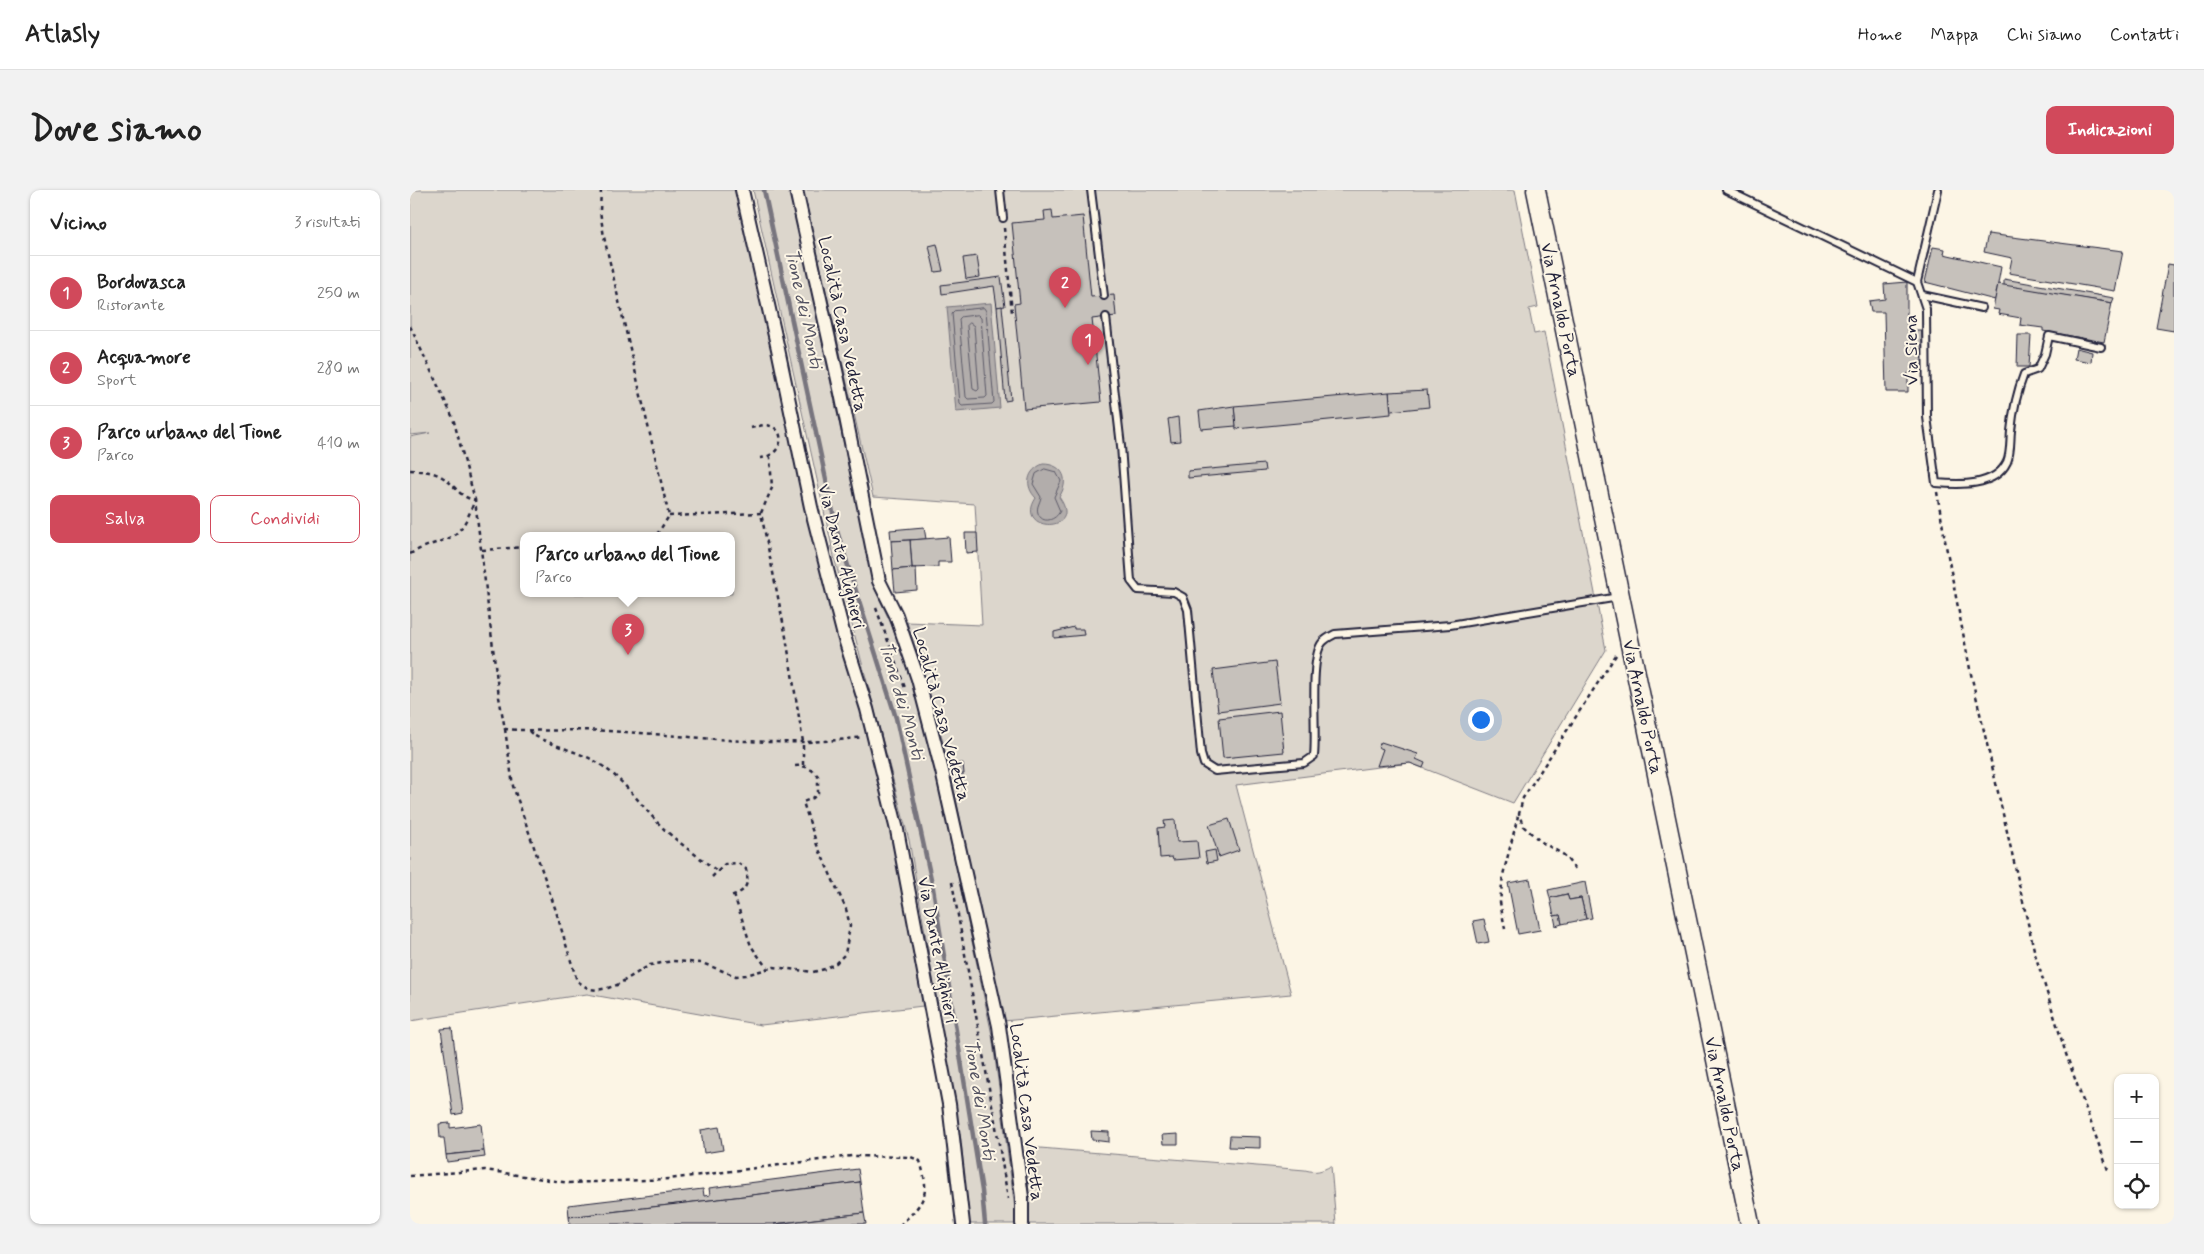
<!DOCTYPE html>
<html lang="it">
<head>
<meta charset="utf-8">
<style>
	:root { --surface:#fff; --page:#f2f2f2; --text:#222; --muted:#767676; --line:#e0e0e0; --accent:#d1495b }
	body { margin:0; font-family:Mynerve,sans-serif; background:var(--page); color:var(--text) }
	.controls { position:absolute; right:15px; bottom:15px; display:grid; overflow:hidden; border-radius:10px; box-shadow:0 1px 4px #0004 }
	.controls button { width:45px; height:45px; display:grid; place-items:center; padding:0; border:0; border-bottom:1px solid var(--line); background:var(--surface); color:var(--text); font:25px sans-serif }
	.you { position:absolute; left:1070px; top:529px; width:18px; height:18px; margin:-12px; border:4px solid #fff; border-radius:50%; background:#1a73e8; box-shadow:0 0 0 8px #1a73e833 }
	.badge { display:grid; place-items:center; width:32px; height:32px; border-radius:50%; background:var(--accent); color:#fff; font-size:16px; font-weight:700 }
	.pin { position:absolute; translate:-50% -41px; filter:drop-shadow(0 1px 2px #0008) }
	.pin::after { content:''; position:absolute; top:26px; width:18px; height:15px; background:inherit; clip-path:polygon(0 0,100% 0,50% 100%) }
	.popup { position:absolute; left:110px; top:342px; width:215px; height:65px; box-sizing:border-box; display:grid; place-content:center; border-radius:10px; background:var(--surface); filter:drop-shadow(0 1px 4px #0005); font-size:16px; white-space:nowrap; color:var(--muted) }
	.popup b { font-size:19px; color:var(--text) }
	.popup::after { content:''; position:absolute; left:50%; top:100%; margin-left:-10px; border:10px solid transparent; border-top-color:var(--surface) }
	.list { margin:0; padding:0; list-style:none }
	h2 { display:flex; justify-content:space-between; align-items:center; height:65px; margin:0; padding:0 20px; font-size:21px }
	h2 small { font-size:16px; font-weight:400; color:var(--muted) }
	.list li { display:grid; grid-template-columns:32px 1fr auto; gap:15px; align-items:center; box-sizing:border-box; height:75px; padding:0 20px; border-top:1px solid var(--line) }
	.list b { display:block; font-size:19px; white-space:nowrap }
	.list p { margin:0; font-size:16px; white-space:nowrap; color:var(--muted) }
	.list em { font-size:16px; font-style:normal; color:var(--muted) }
	.actions { display:flex; gap:10px; padding:15px 20px }
	.actions a { flex:1; padding:11px 0; border:1px solid var(--accent); border-radius:10px; text-align:center; font-size:18px; color:var(--accent) }
	.actions .main { background:var(--accent); color:#fff }
	.icon { flex:none; width:28px; height:28px; fill:none; stroke:currentColor; stroke-width:2; stroke-linecap:round; stroke-linejoin:round }
	.map { position:relative; flex:none; width:1764px; height:1034px; overflow:hidden; border-radius:10px }
	header { display:flex; align-items:center; gap:30px; box-sizing:border-box; height:70px; padding:0 25px; background:var(--surface); border-bottom:1px solid var(--line) }
	header strong { font-size:24px }
	nav { display:flex; gap:28px; margin-inline-start:auto; font-size:18px }
	.intro { display:flex; align-items:center; justify-content:space-between; box-sizing:border-box; height:120px; padding:0 30px }
	h1 { margin:0; font-size:35px }
	.button { padding:12px 22px; border-radius:10px; background:var(--accent); color:#fff; font-size:18px; font-weight:700 }
	main { display:flex; gap:30px; padding:0 30px }
	aside { flex:1; background:var(--surface); border-radius:10px; box-shadow:0 1px 4px #0004 }
	.map>svg:first-child { display:block }
</style>
</head>
<body>
<header>
<strong>Atlasly</strong>
<nav><a>Home</a><a>Mappa</a><a>Chi siamo</a><a>Contatti</a></nav>
</header>
<div class="intro"><h1>Dove siamo</h1><a class="button">Indicazioni</a></div>
<main>
<aside>
<h2>Vicino<small>3 risultati</small></h2>
<ul class="list">
<li><span class="badge">1</span><div><b>Bordovasca</b><p>Ristorante</p></div><em>250 m</em></li>
<li><span class="badge">2</span><div><b>Acquamore</b><p>Sport</p></div><em>280 m</em></li>
<li><span class="badge">3</span><div><b>Parco urbano del Tione</b><p>Parco</p></div><em>410 m</em></li>
</ul>
<div class="actions"><a class="main">Salva</a><a>Condividi</a></div>
</aside>
<div class="map">
<svg width="1764" height="1034" viewBox="0 0 1764 1034">
	<rect width="100%" height="100%" fill="#fcf5e5"/>
	<filter id="ink" filterUnits="userSpaceOnUse"><feTurbulence type="fractalNoise" baseFrequency=".02" numOctaves="2"/><feDisplacementMap in="SourceGraphic" scale="10" xChannelSelector="R" yChannelSelector="G"/><feConvolveMatrix kernelMatrix="1 2 1 2 8 2 1 2 1" color-interpolation-filters="sRGB"/></filter>
	<g filter="url(#ink)">
		<g fill="#dcd6cc" stroke="#7f7c84" fill-rule="evenodd">
			<path d="M0 0H328L484 657 513 816 351 835 177 804 0 831V247L20 243 0 245ZM114 346H322V404H114Z"/>
			<polygon points="343,0 380,0 464,397 482,436 504,499 531,606 582,845 605,1019 605,1034 559,1034 551,950 499,650 425,371"/>
			<polygon points="393,0 1105,0 1128,117 1119,119 1124,144 1134,142 1196,460 1103,613 1000,573 826,595 881,804 593,831 543,595 526,523 497,432 572,435 565,314 463,307"/>
			<path d="M618 957 895 980C907 983 911 981 921 976L926 1034H619Z"/>
		</g>
		<g fill="#b2adab" stroke="#78757e">
			<polygon points="581,113 590,218 546,222 537,117"/>
			<path d="M633 274C654 274 660 291 649 307 676 344 603 343 626 308 614 296 617 280 633 274Z"/>
		</g>
		<g fill="none" stroke-linecap="round" stroke-linejoin="round">
			<g stroke="#5c5a68" stroke-width="1">
				<polygon points="574,118 576,121 584,212 582,214 552,216 550,214 542,123 544,121"/>
				<polygon points="568,125 571,128 577,206 575,208 558,209 556,207 549,129 551,127"/>
				<polygon points="560,133 564,136 569,199 567,201 563,199 557,136"/>
				<path d="M635 279 646 282 651 291 644 307 650 321C646 330 632 335 628 323 626 317 630 313 631 307L623 294 626 284Z"/>
			</g>
			<polyline stroke="#78757e" stroke-width="4.5" points="354,0 427,341 486,528 523,698 572,1001 575,1034"/>
		</g>
		<g fill="#c6c1bb" stroke="#22223b">
			<polygon points="642,20 643,29 673,26 681,107 704,105 706,126 682,129 691,212 614,219 604,114 610,113 602,33 635,30 634,21"/>
			<polygon points="1578,44 1713,61 1705,101 1599,83 1602,68 1574,62"/>
			<polygon points="527,54 533,81 525,82 519,56"/>
			<polygon points="1523,57 1535,59 1534,64 1591,77 1585,110 1515,92"/>
			<polygon points="567,66 570,87 556,89 553,68"/>
			<polygon points="1758,74 1764,75 1764,141 1746,138"/>
			<polygon points="591,87 595,116 587,117 584,96 532,104 531,95"/>
			<polygon points="1594,89 1704,108 1702,113 1594,96"/>
			<polygon points="1497,92 1497,140 1512,140 1513,182 1498,183 1498,202 1476,202 1474,122 1461,122 1459,111 1475,109 1474,94"/>
			<polygon points="1588,94 1702,113 1694,152 1633,141 1633,138 1610,135 1611,128 1588,124 1589,120 1583,119"/>
			<polygon points="592,116 601,210 595,211 587,117"/>
			<polygon points="1608,145 1621,145 1619,177 1607,177"/>
			<polygon points="1666,158 1682,162 1681,172 1664,169"/>
			<polygon points="1017,200 1019,217 981,221 979,202"/>
			<polygon points="979,202 981,224 826,239 824,216"/>
			<polygon points="824,216 826,236 791,239 789,221"/>
			<polygon points="768,227 770,251 761,252 758,229"/>
			<polygon points="854,274 855,281 778,288 778,281"/>
			<polygon points="514,337 516,349 481,351 480,340"/>
			<polygon points="555,343 567,343 568,362 556,363"/>
			<polygon points="539,347 541,372 528,372 528,377 502,378 500,350"/>
			<polygon points="500,350 502,378 483,380 481,351"/>
			<polygon points="502,378 506,378 507,400 485,402 483,380"/>
			<polygon points="664,437 664,439 673,439 674,445 644,448 644,442"/>
			<polygon points="865,472 870,513 808,521 803,480"/>
			<polygon points="870,521 874,562 813,568 809,528"/>
			<polygon points="971,552 1008,564 1006,569 1015,573 1013,578 1000,573 967,576 973,559 968,557"/>
			<polygon points="553,573 554,584 542,585 541,574"/>
			<polygon points="819,629 829,660 809,667 799,635"/>
			<polygon points="765,630 767,652 787,651 789,668 763,670 762,667 750,668 748,638 755,637 754,631"/>
			<polygon points="805,660 807,671 797,673 795,662"/>
			<polygon points="1120,689 1130,740 1108,744 1098,693"/>
			<polygon points="1175,692 1182,728 1176,729 1171,708 1159,710 1157,704 1140,708 1138,700"/>
			<polygon points="1157,704 1159,710 1171,708 1176,729 1152,734 1150,725 1144,726 1140,708"/>
			<polygon points="1150,725 1152,734 1146,736 1144,726"/>
			<polygon points="1074,729 1079,752 1068,754 1063,731"/>
			<polygon points="42,838 53,923 43,925 31,839"/>
			<polygon points="40,933 40,938 71,934 74,961 36,965 34,948 30,948 29,934"/>
			<polygon points="309,937 313,960 294,963 291,940"/>
			<polygon points="681,941 699,942 699,952 682,950"/>
			<polygon points="768,944 768,954 753,954 752,945"/>
			<polygon points="820,946 850,947 850,958 819,957"/>
			<polygon points="74,961 75,967 37,972 36,965"/>
			<polygon points="448,979 450,992 159,1027 158,1015 293,999 294,1006 300,1005 299,998"/>
			<polygon points="450,992 454,1023 364,1034 160,1034 159,1027"/>
			<polygon points="454,1023 456,1034 364,1034"/>
		</g>
		<g fill="none" stroke-linecap="round" stroke-linejoin="round">
			<g stroke="#22223b" stroke-width="10">
				<g id="lane">
					<polyline points="590,0 593,28"/>
					<polyline points="681,0 694,106"/>
					<polyline points="1316,0 1507,92"/>
					<path d="M1528 0 1507 92 1516 119 1517 227 1526 293C1549 295 1585 297 1597 272 1601 263 1600 250 1601 241 1603 221 1607 202 1614 184L1628 179 1635 164 1639 146 1691 157"/>
					<polyline points="1512,105 1572,118"/>
					<path d="M696 127 711 256 721 391 728 400 764 402 773 407 778 420 791 564 794 574 805 581 894 573 904 566C907 542 899 469 912 453 915 449 921 446 925 444L1040 435 1209 407"/>
				</g>
			</g>
			<g stroke="#22223b" stroke-width="16">
				<g id="street">
					<polyline points="332,0 368,159 401,317 434,446 457,519 487,640 539,914 553,1034"/>
					<polyline points="386,0 431,203 469,391 486,425 508,489 532,581 589,836 612,1007 612,1034"/>
				</g>
			</g>
			<g stroke="#22223b" stroke-width="21">
				<polyline id="secondary" points="1126,0 1340,1034"/>
			</g>
			<g stroke="#22223b" stroke-width="2.5" stroke-dasharray="4 4" stroke-linecap="butt">
				<polyline points="191,0 190,21 194,47 259,326 246,346"/>
				<polyline points="594,38 602,123 605,123"/>
				<path d="M0 136 43 228 65 310C60 322 54 340 41 347 28 353 13 356 0 364"/>
				<path d="M341 238C346 237 351 235 356 235 380 238 372 269 347 268"/>
				<path d="M0 280C11 281 23 281 32 287 46 295 48 307 65 310L89 507 95 539C129 542 163 539 198 541 282 545 368 560 452 547"/>
				<polyline points="1527,302 1536,356 1561,484 1625,764 1656,864 1698,980"/>
				<polyline points="351,323 362,298 360,267"/>
				<polyline points="259,326 351,323 376,447 393,552 393,575"/>
				<polyline points="72,360 114,357"/>
				<polyline points="466,418 495,498"/>
				<path d="M95 539 103 596 145 718 167 791 179 799 187 800 198 798 207 795 240 775 263 771 292 773 326 786 336 785 364 777 403 782 415 779 426 773 435 764 440 736 436 719 407 655 393 612 403 608 408 603V586C401 578 395 575 384 576"/>
				<path d="M119 541C128 552 172 562 188 573 215 590 231 616 253 638 270 654 289 667 307 681"/>
				<polyline points="1165,679 1154,665 1130,651 1113,636 1109,624 1113,608 1206,465"/>
				<path d="M302 687 315 674 328 673 336 679C340 695 335 703 319 706"/>
				<polyline points="542,692 588,948 598,1009"/>
				<polyline points="324,705 341,756 357,778"/>
				<polyline points="1095,739 1090,712 1093,685 1108,626"/>
				<path d="M0 986 75 980 159 993 259 989 442 966 501 967 510 971C520 1004 516 1011 491 1034"/>
			</g>
			<use href="#lane" stroke="#fcf5e5" stroke-width="6"/>
			<use href="#street" stroke="#fcf5e5" stroke-width="12"/>
			<use href="#secondary" stroke="#fcf5e5" stroke-width="18"/>
		</g>
	</g>
	<g text-anchor="middle" stroke-width="4" stroke-linejoin="round" paint-order="stroke">
		<g font-size="18" fill="#22223b" stroke="#fcf5e5">
			<text transform="translate(1151 120) rotate(78)" y="6">Via Arnaldo Porta</text>
			<text transform="translate(433 134) rotate(78)" y="6">Località Casa Vedetta</text>
			<text transform="translate(1501 160) rotate(-91)" y="6">Via Siena</text>
			<text transform="translate(432 366) rotate(76)" y="6">Via Dante Alighieri</text>
			<text transform="translate(1233 517) rotate(78)" y="6">Via Arnaldo Porta</text>
			<text transform="translate(532 524) rotate(75)" y="6">Località Casa Vedetta</text>
			<text transform="translate(528 760) rotate(79)" y="6">Via Dante Alighieri</text>
			<text transform="translate(1315 914) rotate(78)" y="6">Via Arnaldo Porta</text>
			<text transform="translate(617 922) rotate(83)" y="6">Località Casa Vedetta</text>
		</g>
		<g font-size="19" font-style="italic" fill="#545362" stroke="#fcf5e5">
			<text transform="translate(395 118) rotate(78)" y="7">Tione dei Monti</text>
			<text transform="translate(493 510) rotate(74)" y="7">Tione dei Monti</text>
			<text transform="translate(571 909) rotate(81)" y="7">Tione dei Monti</text>
		</g>
	</g>
</svg>
<div class="controls">
<button>+</button>
<button>−</button>
<button><svg class="icon" aria-label="locate" viewBox="0 0 24 24"><circle cx="12" cy="12" r="6"/><path d="M12 2v4M12 18v4M2 12h4M18 12h4"/></svg></button>
</div>
<div class="you"></div>
<div class="pin badge" style="left:678px;top:175px">1</div>
<div class="pin badge" style="left:655px;top:118px">2</div>
<div class="pin badge" style="left:218px;top:465px">3</div>
<div class="popup"><b>Parco urbano del Tione</b>Parco</div>
</div>
</main>
</body>
</html>
